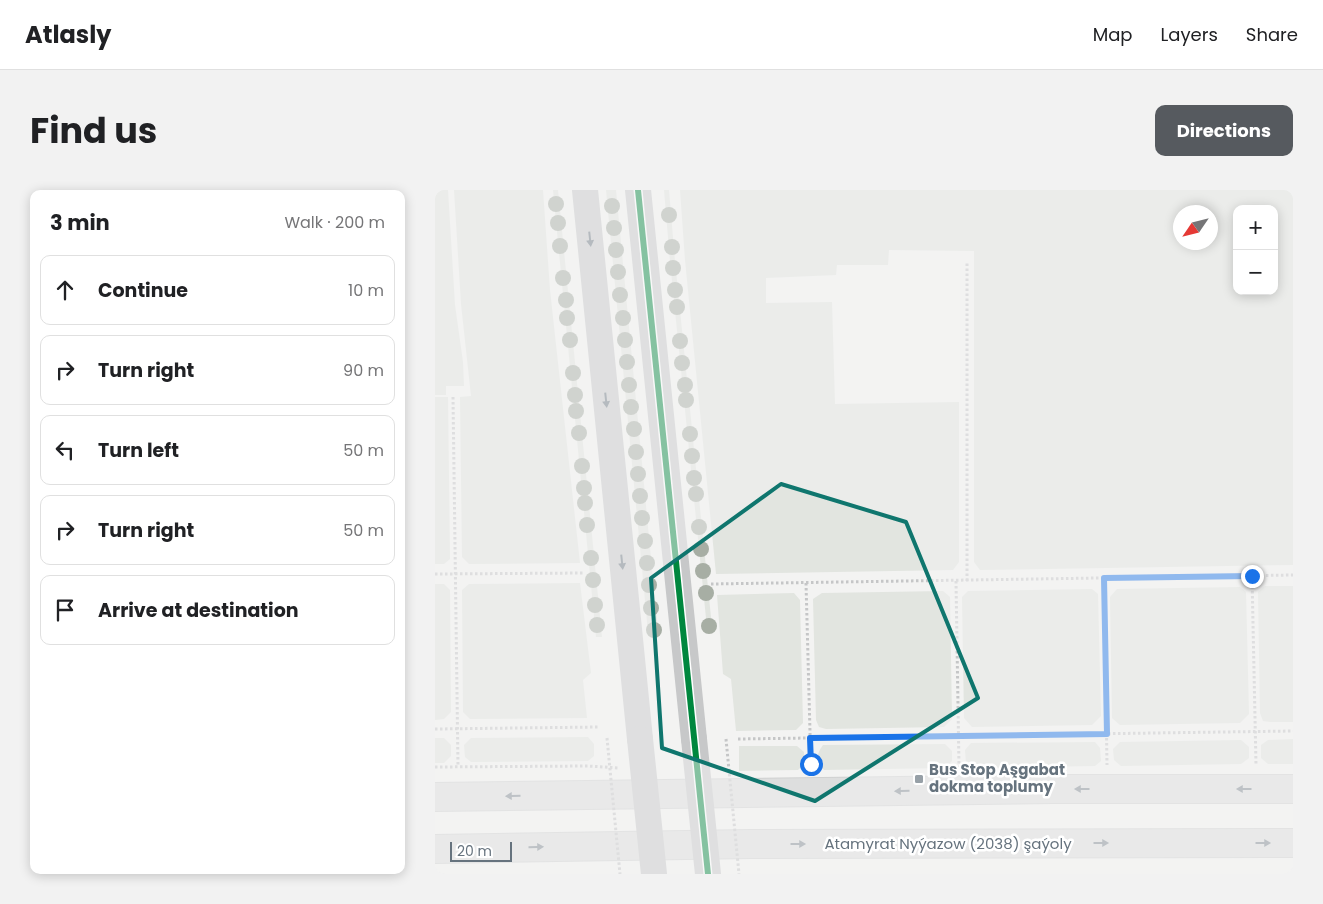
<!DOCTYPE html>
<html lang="en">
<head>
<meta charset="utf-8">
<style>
	:root { --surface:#fff; --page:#f2f2f2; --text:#202124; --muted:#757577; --line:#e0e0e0; --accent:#565a5f }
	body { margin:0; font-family:Poppins,sans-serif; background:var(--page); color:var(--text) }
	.controls { position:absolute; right:15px; top:15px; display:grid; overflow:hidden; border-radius:10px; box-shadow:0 2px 12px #0003 }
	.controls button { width:45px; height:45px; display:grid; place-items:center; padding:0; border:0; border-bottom:1px solid var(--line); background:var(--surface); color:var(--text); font:25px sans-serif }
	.compass { position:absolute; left:738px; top:15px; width:45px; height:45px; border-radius:50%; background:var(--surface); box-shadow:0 2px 12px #0003; rotate:235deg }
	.scale { position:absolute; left:15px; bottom:12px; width:62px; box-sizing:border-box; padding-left:5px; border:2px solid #66737e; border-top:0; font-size:14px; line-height:18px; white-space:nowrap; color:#66737e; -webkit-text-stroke:4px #fff; paint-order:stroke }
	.stop { position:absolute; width:15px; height:15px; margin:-11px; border:4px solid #1a73e8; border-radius:50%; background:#fff }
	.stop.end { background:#1a73e8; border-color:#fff; box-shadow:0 1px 5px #0008 }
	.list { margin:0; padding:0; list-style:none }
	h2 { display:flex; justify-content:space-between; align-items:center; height:65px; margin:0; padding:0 20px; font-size:21px }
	h2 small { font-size:16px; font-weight:400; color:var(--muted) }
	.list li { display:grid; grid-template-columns:32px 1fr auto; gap:15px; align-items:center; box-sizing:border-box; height:70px; margin:0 10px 10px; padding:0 10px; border:1px solid var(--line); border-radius:10px }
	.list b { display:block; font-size:19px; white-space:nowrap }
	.list em { font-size:16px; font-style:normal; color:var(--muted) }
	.icon { flex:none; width:28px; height:28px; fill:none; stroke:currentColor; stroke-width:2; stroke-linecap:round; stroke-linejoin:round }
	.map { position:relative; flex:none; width:858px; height:684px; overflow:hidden; border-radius:10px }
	header { display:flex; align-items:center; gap:30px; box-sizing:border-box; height:70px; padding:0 25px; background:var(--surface); border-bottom:1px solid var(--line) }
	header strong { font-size:24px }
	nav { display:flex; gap:28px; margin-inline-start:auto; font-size:18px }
	.intro { display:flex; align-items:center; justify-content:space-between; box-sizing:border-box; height:120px; padding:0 30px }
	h1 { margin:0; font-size:35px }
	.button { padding:12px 22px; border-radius:10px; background:var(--accent); color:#fff; font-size:18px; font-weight:700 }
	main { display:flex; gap:30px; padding:0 30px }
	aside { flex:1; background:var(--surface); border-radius:10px; box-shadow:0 2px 12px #0003 }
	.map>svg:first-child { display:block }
</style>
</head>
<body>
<header>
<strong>Atlasly</strong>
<nav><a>Map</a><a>Layers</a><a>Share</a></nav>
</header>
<div class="intro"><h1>Find us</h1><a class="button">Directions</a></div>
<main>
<aside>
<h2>3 min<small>Walk · 200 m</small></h2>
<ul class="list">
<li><svg class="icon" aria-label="ahead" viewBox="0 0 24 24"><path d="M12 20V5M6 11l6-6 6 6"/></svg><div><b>Continue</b></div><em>10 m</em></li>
<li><svg class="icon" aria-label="right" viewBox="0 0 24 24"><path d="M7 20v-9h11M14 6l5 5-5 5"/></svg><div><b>Turn right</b></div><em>90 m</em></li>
<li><svg class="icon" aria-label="left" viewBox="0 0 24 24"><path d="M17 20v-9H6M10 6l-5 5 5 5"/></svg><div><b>Turn left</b></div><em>50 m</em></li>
<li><svg class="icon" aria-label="right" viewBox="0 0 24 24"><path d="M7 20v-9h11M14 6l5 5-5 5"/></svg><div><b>Turn right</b></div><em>50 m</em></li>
<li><svg class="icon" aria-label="arrive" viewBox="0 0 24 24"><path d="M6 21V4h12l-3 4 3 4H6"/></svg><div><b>Arrive at destination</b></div></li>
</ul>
</aside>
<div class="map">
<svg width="858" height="684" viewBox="0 0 858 684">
	<rect width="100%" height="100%" fill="#f3f3f2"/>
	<g fill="#e2e5e0" fill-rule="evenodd">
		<polygon points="0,0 13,0 20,115 28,172 29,196 11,196 11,205 0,205"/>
		<polygon points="19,0 108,0 115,100 145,373 34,374 27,367 25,207 36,206 26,114"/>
		<polygon points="118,0 123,0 167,447 161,447"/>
		<polygon points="171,0 181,0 223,442 213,442"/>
		<polygon points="229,0 234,0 240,71 277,437 272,438 235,71"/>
		<path d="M245 0H858V375L545 380 539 372V61L454 60 453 75H402L401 85 331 88V113L397 112 400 214 524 212V372L518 380 281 384 250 70ZM802 19H839V101H802ZM746 22H776V52H746Z"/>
		<polygon points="0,207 13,207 15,369 9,374 0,374"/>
		<polygon points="145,393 156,483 148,490 152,528 35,529 28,522 27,400 34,394"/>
		<polygon points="0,394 9,394 15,400 16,522 9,529 0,530"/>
		<polygon points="830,396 858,396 858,532 835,532 828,531 825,523 823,402"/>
		<polygon points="805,397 811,402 814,524 805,533 685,535 677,528 675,407 682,399"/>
		<polygon points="657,399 663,404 666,526 657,535 537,537 529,528 527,407 533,401"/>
		<polygon points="508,401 515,407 517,529 509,537 391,539 384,537 381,530 378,409 387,403"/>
		<polygon points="359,403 365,410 368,533 361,540 301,541 296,489 288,484 282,405"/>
		<polygon points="153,547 159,554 159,566 153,571 36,572 30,567 29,555 36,548"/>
		<polygon points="0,548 9,548 16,555 16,566 9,573 0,573"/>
		<polygon points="858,549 858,574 833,574 826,568 826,555 833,550"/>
		<polygon points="806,550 814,557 814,568 806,574 686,576 679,570 678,559 685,552"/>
		<polygon points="660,552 665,558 666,571 660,576 537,578 531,573 530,560 536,553"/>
		<path d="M510 554 517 561V571L510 578 389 580C380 570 381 565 388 555Z"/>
		<polygon points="304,556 362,556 369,562 369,574 363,580 304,581"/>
	</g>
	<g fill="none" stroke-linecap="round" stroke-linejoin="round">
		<g stroke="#d0d1d1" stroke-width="30">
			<g id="major">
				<polyline points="0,607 617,599 858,599"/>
				<polyline points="0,659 315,654 858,653"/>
			</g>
		</g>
		<g stroke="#c5c6c7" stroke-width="3" stroke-dasharray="2.5 2.5" stroke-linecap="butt">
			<polyline points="18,207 23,577"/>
			<polyline points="0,384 150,383"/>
			<polyline points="817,386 821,575"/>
			<polyline points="669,388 672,575"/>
			<polyline points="521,391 524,577"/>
			<polyline points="532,391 532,71"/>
			<polyline points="371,393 376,579"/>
			<polyline points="276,394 858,385"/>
			<polyline points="0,539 164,537"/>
			<polyline points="303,549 858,541"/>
			<polyline points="0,577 153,576 184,578"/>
		</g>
		<g stroke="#c7c8c9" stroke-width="26">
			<polyline points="150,0 205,549"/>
			<polyline points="203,0 259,549"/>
		</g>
		<use href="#major" stroke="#dddede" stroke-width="28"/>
		<g stroke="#c5c6c7" stroke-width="3" stroke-dasharray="2.5 2.5" stroke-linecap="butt">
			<polyline points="172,548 185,684"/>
			<polyline points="291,549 304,684"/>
		</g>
		<g stroke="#c7c8c9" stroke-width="26">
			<polyline points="205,549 219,684"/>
			<polyline points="259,549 273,684"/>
		</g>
		<g stroke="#fff" stroke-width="9">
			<polyline id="cycleway" points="203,0 273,684"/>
		</g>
		<use href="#cycleway" stroke="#00873e" stroke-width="6"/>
	</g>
	<g fill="#a7aea4">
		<circle cx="121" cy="14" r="8"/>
		<circle cx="177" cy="16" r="8"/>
		<circle cx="234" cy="25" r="8"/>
		<circle cx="123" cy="33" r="8"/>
		<circle cx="179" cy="38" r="8"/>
		<circle cx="125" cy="56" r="8"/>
		<circle cx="237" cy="57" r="8"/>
		<circle cx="181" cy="60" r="8"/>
		<circle cx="238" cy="78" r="8"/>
		<circle cx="183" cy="82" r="8"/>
		<circle cx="128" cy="88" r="8"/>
		<circle cx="240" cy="100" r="8"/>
		<circle cx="185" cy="105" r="8"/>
		<circle cx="131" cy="110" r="8"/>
		<circle cx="242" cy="117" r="8"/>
		<circle cx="132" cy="128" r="8"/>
		<circle cx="188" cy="128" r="8"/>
		<circle cx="135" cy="150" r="8"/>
		<circle cx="190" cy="150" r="8"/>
		<circle cx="245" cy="151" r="8"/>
		<circle cx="192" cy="172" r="8"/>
		<circle cx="247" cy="173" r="8"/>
		<circle cx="138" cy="183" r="8"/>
		<circle cx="194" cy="195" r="8"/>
		<circle cx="250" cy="195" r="8"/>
		<circle cx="140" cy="205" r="8"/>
		<circle cx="251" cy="210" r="8"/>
		<circle cx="196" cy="217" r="8"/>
		<circle cx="141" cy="221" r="8"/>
		<circle cx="199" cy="239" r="8"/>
		<circle cx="144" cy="243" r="8"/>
		<circle cx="255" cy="244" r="8"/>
		<circle cx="201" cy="262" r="8"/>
		<circle cx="257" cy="266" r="8"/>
		<circle cx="147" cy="276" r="8"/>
		<circle cx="203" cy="284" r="8"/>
		<circle cx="259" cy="288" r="8"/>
		<circle cx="149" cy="298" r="8"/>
		<circle cx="261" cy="304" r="8"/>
		<circle cx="205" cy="306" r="8"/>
		<circle cx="150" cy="313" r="8"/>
		<circle cx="207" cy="328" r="8"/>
		<circle cx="152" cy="335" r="8"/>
		<circle cx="264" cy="337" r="8"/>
		<circle cx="210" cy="351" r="8"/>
		<circle cx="266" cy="359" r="8"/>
		<circle cx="156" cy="368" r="8"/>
		<circle cx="212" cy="373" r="8"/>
		<circle cx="268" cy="381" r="8"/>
		<circle cx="158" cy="390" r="8"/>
		<circle cx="214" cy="395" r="8"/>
		<circle cx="271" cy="403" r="8"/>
		<circle cx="160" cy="415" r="8"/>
		<circle cx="216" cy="418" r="8"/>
		<circle cx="162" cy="435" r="8"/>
		<circle cx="274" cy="436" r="8"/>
		<circle cx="219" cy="440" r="8"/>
	</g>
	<defs><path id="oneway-solid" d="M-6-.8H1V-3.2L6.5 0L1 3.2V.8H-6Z" transform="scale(1.25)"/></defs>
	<g fill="#6b7782">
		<use href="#oneway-solid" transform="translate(155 49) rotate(84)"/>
		<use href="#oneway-solid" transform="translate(171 210) rotate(84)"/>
		<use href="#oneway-solid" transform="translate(187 372) rotate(84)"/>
	</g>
	<g fill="#7e8891">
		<use href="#oneway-solid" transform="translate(647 599) rotate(-180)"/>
		<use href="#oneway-solid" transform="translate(809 599) rotate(-180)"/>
		<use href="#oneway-solid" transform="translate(467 601) rotate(179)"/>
		<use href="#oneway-solid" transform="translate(78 606) rotate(179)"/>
		<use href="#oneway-solid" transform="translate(666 653)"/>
		<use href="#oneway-solid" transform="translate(828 653)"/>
		<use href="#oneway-solid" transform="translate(363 654)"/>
		<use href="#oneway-solid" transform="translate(101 657) rotate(-1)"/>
	</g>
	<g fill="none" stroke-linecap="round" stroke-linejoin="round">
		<polyline stroke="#1a73e8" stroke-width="6" points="376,574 375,548 672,544 669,388 817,386"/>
	</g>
	<path d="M0 0H858V684H0ZM346 294 471 332 543 508 380 611 227 558 216 388Z" fill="#f3f3f2" fill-opacity=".55" fill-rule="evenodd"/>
	<path fill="none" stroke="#0f766e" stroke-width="4" stroke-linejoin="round" d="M346 294 471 332 543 508 380 611 227 558 216 388Z"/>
	<rect fill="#97a0a7" stroke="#fff" stroke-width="2" x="479" y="584" width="10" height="10" rx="2.5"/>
	<g text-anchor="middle" stroke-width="5" stroke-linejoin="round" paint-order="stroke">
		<g font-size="15" font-weight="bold" fill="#66737e" stroke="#fff" text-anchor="start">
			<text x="494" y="585">Bus Stop Aşgabat<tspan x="494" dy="17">dokma toplumy</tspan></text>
		</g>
		<g font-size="15" fill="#66737e" stroke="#fff">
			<text x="513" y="659">Atamyrat Nyýazow (2038) şaýoly</text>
		</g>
	</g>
</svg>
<div class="controls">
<button>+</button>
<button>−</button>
</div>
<svg class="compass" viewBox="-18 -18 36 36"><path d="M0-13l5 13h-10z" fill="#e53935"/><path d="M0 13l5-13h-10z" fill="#757577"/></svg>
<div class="scale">20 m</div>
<div class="stop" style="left:376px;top:574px"></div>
<div class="stop end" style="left:817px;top:386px"></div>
</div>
</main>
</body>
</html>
